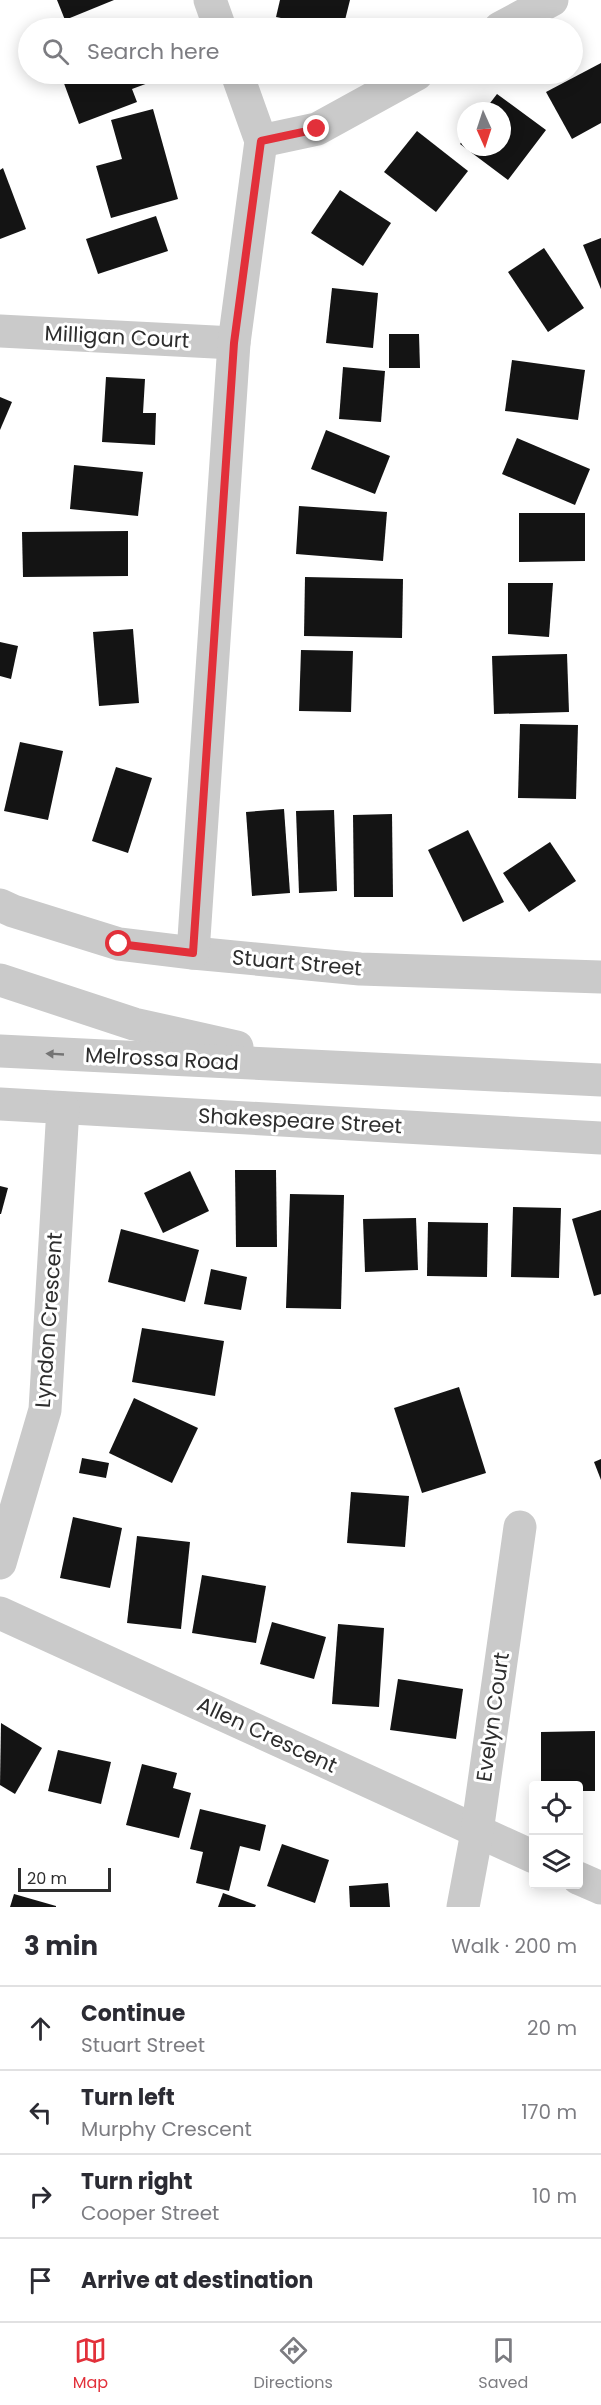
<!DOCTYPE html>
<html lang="en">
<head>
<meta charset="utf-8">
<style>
	:root { --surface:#fff; --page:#f2f2f3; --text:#2b2b33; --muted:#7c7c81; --line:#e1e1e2; --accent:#e2303a }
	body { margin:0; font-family:Poppins,sans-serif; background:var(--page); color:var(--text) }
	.controls { position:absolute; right:18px; bottom:18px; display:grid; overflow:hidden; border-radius:6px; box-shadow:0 3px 15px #0003 }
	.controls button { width:54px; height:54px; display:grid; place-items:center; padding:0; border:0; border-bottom:2px solid var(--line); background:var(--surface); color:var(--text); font:30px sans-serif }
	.compass { position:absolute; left:457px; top:102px; width:54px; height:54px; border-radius:50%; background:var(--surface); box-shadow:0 3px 15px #0003; rotate:177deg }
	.scale { position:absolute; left:18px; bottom:15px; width:93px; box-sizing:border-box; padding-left:6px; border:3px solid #2d2d2d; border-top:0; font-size:16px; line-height:21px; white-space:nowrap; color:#2d2d2d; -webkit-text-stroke:4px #fff; paint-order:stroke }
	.stop { position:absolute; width:18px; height:18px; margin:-14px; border:4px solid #e2303a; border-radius:50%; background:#fff }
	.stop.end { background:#e2303a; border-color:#fff; box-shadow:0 2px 6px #0008 }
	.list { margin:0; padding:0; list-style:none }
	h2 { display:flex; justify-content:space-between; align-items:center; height:78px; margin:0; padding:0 24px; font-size:26px }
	h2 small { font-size:20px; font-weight:400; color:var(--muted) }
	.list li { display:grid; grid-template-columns:39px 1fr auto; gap:18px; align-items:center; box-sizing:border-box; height:84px; padding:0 24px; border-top:2px solid var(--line) }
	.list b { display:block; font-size:22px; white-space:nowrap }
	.list p { margin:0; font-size:20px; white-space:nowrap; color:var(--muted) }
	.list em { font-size:20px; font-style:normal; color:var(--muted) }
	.icon { flex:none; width:33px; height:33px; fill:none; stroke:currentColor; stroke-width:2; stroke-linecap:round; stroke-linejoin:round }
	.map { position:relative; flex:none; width:601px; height:1907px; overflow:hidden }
	.search { position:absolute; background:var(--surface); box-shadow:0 3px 15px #0003; left:18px; right:18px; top:18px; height:66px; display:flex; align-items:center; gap:15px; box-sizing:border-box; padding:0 21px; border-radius:33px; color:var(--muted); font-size:22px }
	.sheet { height:414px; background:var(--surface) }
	nav { display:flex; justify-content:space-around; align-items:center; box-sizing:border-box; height:84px; border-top:2px solid var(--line); background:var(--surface); font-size:16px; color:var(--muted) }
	nav a { display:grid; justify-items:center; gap:3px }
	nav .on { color:var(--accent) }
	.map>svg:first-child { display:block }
</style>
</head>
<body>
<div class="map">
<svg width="601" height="1907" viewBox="0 0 601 1907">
	<rect width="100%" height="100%" fill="#fff"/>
	<g fill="#141414">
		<polygon points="57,0 114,0 65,20"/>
		<polygon points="280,0 350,0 343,28 330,28 276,17"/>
		<polygon points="601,63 601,123 572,139 546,92"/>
		<polygon points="72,74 157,74 159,79 132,89 137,102 79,124 62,78"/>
		<polygon points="497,94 546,130 508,180 460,144 466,136 466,147 502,147 502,111 484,111"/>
		<polygon points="153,109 178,199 111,218 96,166 122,159 111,120"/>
		<polygon points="417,131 468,171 436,212 384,172"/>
		<polygon points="3,168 26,229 0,239 0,170"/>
		<polygon points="340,190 391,223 363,266 311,233"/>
		<polygon points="156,216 168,251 98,274 86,239"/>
		<polygon points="601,238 601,289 583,245"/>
		<polygon points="544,248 584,308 548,332 508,272"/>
		<polygon points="332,288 378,293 373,348 326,343"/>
		<polygon points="389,334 419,334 420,368 389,368"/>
		<polygon points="512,360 585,370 578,420 505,411"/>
		<polygon points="343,367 385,371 381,422 339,419"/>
		<polygon points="106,377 145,379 143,413 156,413 155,445 102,442"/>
		<polygon points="0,397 12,402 0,430"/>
		<polygon points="326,430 390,456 375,494 311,469"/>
		<polygon points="517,438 590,469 575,505 502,474"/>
		<polygon points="74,465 143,472 138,516 70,509"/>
		<polygon points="299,506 387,512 383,561 296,554"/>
		<polygon points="519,513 585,513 585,561 519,562"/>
		<polygon points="128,531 128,576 23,577 22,532"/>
		<polygon points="305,577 403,579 402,638 304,636"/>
		<polygon points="508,583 553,583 549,637 508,634"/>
		<polygon points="133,629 139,703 99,706 93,632"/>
		<polygon points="0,642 18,646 11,679 0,676"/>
		<polygon points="301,650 353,651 351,712 299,711"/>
		<polygon points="567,654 569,712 494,714 492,656"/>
		<polygon points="520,724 578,725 576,799 518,798"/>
		<polygon points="20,742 63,751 48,820 4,811"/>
		<polygon points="116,767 152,778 128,853 92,841"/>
		<polygon points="284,809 290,893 252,896 246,812"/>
		<polygon points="334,810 337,891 299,893 296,811"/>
		<polygon points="392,814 393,897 354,897 353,815"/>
		<polygon points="468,830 504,902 463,922 428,850"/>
		<polygon points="550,842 576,881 529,912 503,873"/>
		<polygon points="235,1170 276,1170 277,1247 236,1247"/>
		<polygon points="190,1171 209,1211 163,1233 144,1193"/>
		<polygon points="0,1186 8,1188 1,1214 0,1214"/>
		<polygon points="290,1194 344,1195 341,1309 286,1308"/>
		<polygon points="513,1207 561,1208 559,1278 511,1277"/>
		<polygon points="601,1210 601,1294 594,1296 572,1219"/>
		<polygon points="416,1218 418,1270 365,1272 363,1219"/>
		<polygon points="428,1222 488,1223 487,1277 427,1276"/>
		<polygon points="121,1229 199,1250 185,1302 108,1282"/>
		<polygon points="211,1269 247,1277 241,1310 204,1304"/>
		<polygon points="142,1328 224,1341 215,1396 132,1382"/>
		<polygon points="459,1387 486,1473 422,1493 394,1408"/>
		<polygon points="134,1398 198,1428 172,1483 109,1453"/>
		<polygon points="82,1458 109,1463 106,1478 79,1473"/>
		<polygon points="601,1459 601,1480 594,1462"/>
		<polygon points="351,1492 409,1496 405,1547 347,1543"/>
		<polygon points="73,1517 122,1528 110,1588 60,1578"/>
		<polygon points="137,1536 190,1542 181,1629 127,1623"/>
		<polygon points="202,1575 266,1586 256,1643 192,1633"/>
		<polygon points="272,1622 326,1637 314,1679 260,1664"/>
		<polygon points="338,1624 384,1628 379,1707 332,1704"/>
		<polygon points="398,1679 463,1689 456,1739 390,1730"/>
		<polygon points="1,1723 42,1748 15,1794 0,1785"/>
		<polygon points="595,1731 595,1791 578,1791 578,1786 541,1786 541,1732"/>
		<polygon points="58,1750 111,1762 101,1804 48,1791"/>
		<polygon points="142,1764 177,1773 173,1788 191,1793 179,1838 126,1825"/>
		<polygon points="200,1809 266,1825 260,1851 240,1846 229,1891 196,1883 203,1852 190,1849"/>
		<polygon points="282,1844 329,1860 315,1903 267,1886"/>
		<polygon points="388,1883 390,1907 350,1907 349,1886"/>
		<polygon points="223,1893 256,1905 255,1907 218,1907"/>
		<polygon points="14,1894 56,1906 56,1907 10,1907"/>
	</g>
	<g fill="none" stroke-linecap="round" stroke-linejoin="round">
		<g stroke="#cacaca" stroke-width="33">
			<polyline points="210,0 220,28"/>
			<polyline points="500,28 552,0"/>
			<polyline points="261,141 317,129 417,74"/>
			<polyline points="0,331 234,343"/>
			<polyline points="0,905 13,911 119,944 193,953 360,969 601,977"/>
			<polyline points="193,953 234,343 261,141 237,74"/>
			<polyline points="0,980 134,1024 237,1047"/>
			<polyline points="0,1051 601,1080"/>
			<polyline points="0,1104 601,1138"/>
			<polyline points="0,1563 45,1410 63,1108"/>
			<polyline points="0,1613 534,1857"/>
			<polyline points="578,1878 601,1888"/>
			<polyline points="463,1907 477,1832 520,1527"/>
		</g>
	</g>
	<defs><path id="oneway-solid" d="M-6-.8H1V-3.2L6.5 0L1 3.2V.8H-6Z" transform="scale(1.5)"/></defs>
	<use fill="#747474" href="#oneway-solid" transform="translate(55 1054) rotate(-177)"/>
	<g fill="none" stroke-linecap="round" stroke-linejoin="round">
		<polyline stroke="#e2303a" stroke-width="8" points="119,944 193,953 234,343 261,141 317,129"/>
	</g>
	<g text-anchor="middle" stroke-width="6" stroke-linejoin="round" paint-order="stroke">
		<g font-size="21" fill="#2d2d2d" stroke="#fff">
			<text transform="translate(117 337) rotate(3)" y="7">Milligan Court</text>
			<text transform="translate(297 963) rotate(5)" y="7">Stuart Street</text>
			<text transform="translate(162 1059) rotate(3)" y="7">Melrossa Road</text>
			<text transform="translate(300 1121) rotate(3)" y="7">Shakespeare Street</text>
			<text transform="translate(49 1320) rotate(-86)" y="7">Lyndon Crescent</text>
			<text transform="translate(493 1717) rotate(-82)" y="7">Evelyn Court</text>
			<text transform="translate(267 1735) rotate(25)" y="7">Allen Crescent</text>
		</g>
	</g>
</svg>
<div class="controls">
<button><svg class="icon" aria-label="locate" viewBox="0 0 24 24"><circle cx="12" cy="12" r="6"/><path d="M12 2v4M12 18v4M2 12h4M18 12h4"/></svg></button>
<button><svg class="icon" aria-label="layers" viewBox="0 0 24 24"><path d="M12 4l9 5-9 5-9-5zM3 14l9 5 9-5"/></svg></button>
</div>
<svg class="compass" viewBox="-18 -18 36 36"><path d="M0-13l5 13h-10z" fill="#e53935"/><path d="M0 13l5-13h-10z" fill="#7c7c81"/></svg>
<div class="scale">20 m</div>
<div class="stop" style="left:119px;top:944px"></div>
<div class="stop end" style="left:317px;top:129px"></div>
<div class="search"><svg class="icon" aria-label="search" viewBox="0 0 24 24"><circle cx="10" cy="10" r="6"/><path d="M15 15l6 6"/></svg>Search here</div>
</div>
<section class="sheet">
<h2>3 min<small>Walk · 200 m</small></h2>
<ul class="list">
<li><svg class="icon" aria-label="ahead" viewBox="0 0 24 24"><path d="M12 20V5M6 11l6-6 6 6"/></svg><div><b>Continue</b><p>Stuart Street</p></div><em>20 m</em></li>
<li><svg class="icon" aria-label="left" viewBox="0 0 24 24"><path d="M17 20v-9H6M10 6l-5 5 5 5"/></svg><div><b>Turn left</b><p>Murphy Crescent</p></div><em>170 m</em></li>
<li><svg class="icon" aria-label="right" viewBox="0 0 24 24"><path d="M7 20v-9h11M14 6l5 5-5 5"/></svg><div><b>Turn right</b><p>Cooper Street</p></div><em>10 m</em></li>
<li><svg class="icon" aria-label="arrive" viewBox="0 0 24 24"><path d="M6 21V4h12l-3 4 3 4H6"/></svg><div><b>Arrive at destination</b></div></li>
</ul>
</section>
<nav>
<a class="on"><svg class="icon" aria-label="map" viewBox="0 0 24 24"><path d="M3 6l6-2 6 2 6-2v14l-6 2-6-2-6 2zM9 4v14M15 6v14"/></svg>Map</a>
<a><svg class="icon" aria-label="directions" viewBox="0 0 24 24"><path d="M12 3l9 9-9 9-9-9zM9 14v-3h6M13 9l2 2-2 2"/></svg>Directions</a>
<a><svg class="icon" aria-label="saved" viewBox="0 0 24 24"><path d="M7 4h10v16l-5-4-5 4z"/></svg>Saved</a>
</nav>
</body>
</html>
